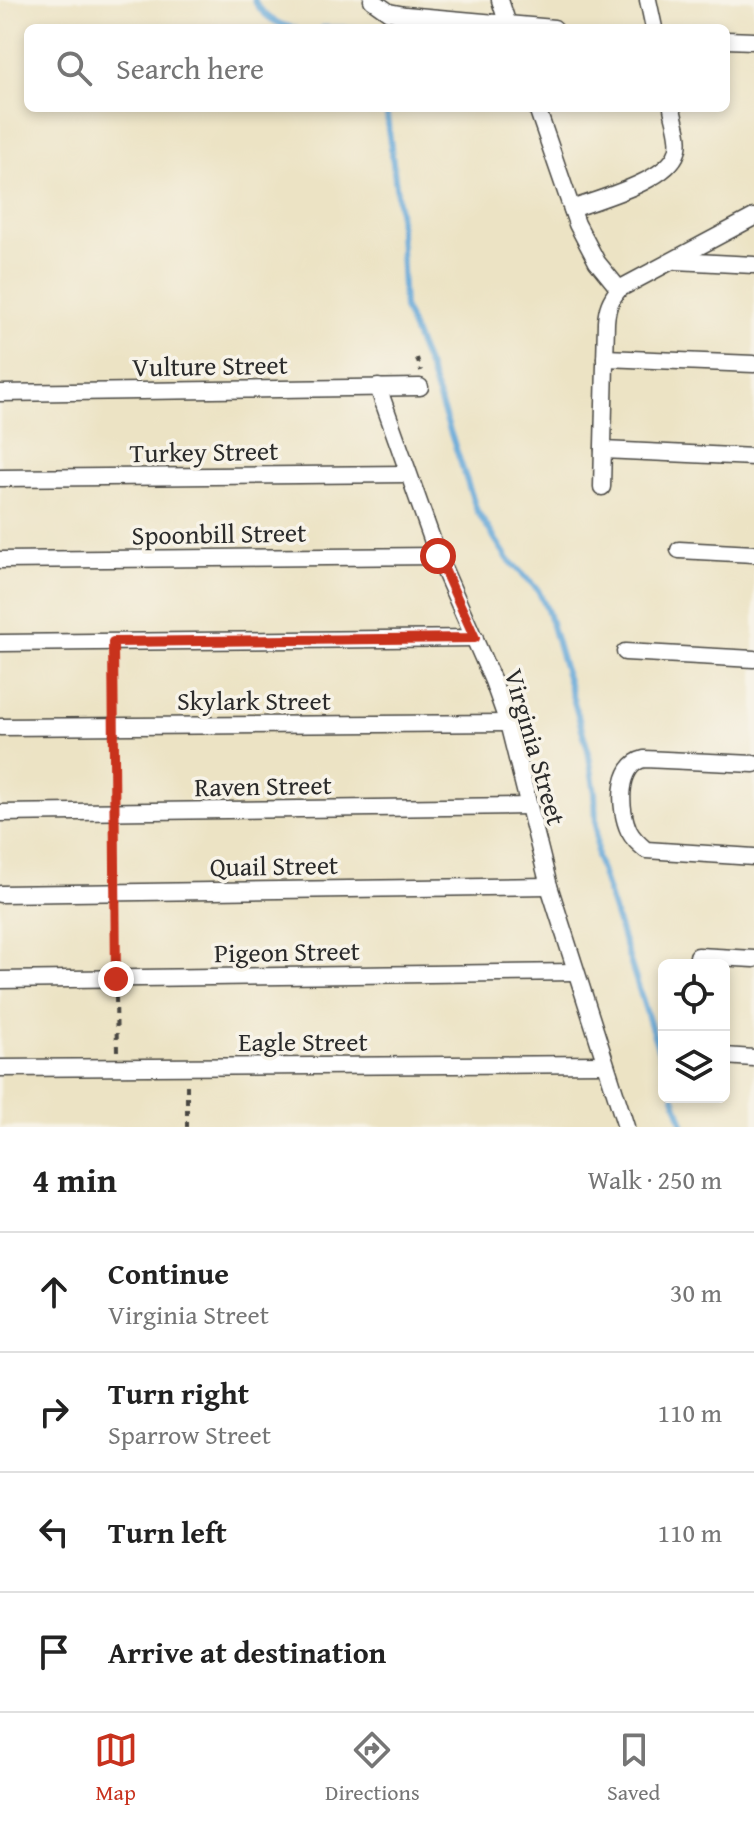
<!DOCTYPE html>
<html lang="en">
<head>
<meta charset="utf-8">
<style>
	:root { --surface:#fff; --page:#f2f2f2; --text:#222; --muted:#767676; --line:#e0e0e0; --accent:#c8321e }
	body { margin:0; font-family:"Gentium Book Plus",serif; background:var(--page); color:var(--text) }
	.controls { position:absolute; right:24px; bottom:24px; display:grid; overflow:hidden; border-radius:12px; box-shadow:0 4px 12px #0003 }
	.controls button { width:72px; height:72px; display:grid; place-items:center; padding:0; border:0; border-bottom:2px solid var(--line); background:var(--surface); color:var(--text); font:40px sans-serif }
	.stop { position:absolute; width:24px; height:24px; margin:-18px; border:6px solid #c8321e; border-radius:50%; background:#fff }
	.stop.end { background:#c8321e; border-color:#fff; box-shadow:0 2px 8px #0008 }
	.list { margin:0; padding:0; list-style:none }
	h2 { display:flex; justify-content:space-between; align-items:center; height:104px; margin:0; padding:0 32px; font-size:34px }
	h2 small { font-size:26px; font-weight:400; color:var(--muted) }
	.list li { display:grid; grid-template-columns:52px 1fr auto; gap:24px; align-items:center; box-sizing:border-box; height:120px; padding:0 32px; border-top:2px solid var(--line) }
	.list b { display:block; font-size:30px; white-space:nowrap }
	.list p { margin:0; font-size:26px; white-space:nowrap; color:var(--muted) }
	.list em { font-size:26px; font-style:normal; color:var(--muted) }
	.icon { flex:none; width:44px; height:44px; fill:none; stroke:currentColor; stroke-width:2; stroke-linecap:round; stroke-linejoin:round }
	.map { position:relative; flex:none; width:754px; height:1127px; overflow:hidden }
	.search { position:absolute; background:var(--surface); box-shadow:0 4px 12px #0003; left:24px; right:24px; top:24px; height:88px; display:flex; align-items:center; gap:20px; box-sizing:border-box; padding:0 28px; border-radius:12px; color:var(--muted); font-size:30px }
	.sheet { height:584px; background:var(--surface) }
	nav { display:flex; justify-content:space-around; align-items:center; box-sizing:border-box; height:112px; border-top:2px solid var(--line); background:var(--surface); font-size:22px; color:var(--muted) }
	nav a { display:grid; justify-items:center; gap:4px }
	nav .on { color:var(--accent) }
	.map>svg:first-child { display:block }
</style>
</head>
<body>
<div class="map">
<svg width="754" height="1127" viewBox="0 0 754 1127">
	<rect width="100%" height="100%" fill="#f7f3e8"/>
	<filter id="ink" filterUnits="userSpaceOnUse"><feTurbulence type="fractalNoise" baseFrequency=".0125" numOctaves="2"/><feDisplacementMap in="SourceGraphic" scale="16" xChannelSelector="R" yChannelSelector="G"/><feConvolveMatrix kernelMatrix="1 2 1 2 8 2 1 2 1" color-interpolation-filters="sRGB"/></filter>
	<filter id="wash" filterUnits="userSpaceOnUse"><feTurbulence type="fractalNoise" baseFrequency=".006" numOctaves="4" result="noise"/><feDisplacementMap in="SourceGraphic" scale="32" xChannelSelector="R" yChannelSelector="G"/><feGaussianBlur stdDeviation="1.8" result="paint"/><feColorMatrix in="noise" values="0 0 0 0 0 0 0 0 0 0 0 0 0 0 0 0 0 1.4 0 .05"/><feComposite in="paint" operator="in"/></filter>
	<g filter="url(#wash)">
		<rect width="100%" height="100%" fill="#ece3c4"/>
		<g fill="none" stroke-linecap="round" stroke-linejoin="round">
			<g stroke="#63a7d8" stroke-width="6">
				<path d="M254 0C263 16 277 25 294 28"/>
				<polyline points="323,28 355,28"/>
				<polyline points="386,108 399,210 404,308 429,369 477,511 508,559 538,590 548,612 588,750 595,793 597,858 664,1067"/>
				<polyline points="674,1097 684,1127"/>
			</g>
		</g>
	</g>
	<g filter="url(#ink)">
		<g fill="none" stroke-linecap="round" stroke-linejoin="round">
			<g stroke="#484742" stroke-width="19">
				<g id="minor">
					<polyline points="372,0 389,12 405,15 554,28"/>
					<polyline points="500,0 509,28"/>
					<polyline points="648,0 654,28"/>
					<polyline points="726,40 754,41"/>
					<polyline points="537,108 577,224 597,262 619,289"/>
					<path d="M572 209C598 199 668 181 677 152 682 139 674 121 672 108"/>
					<polyline points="676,261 754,265"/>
					<polyline points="605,358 754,364"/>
					<polyline points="378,387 438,556 493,681 508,723 549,886 626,1127"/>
					<polyline points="0,393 420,387"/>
					<polyline points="603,450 754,457"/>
					<polyline points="0,478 408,474"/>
					<path d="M602 487 606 322C607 308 610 300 619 289L754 217"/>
					<polyline points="679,550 754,554"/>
					<polyline points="0,560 438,556"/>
					<polyline points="0,643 475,638"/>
					<polyline points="625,652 754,659"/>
					<polyline points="0,727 508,723"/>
					<path d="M754 764 644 759C617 765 619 810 629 831 633 839 639 844 646 850L754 857"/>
					<polyline points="0,813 528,806"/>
					<polyline points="0,894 549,886"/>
					<polyline points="698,956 754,959"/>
					<polyline points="0,980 575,972"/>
					<polyline points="724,1056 754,1058"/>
					<polyline points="0,1068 605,1064"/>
				</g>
			</g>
			<g stroke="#484742" stroke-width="4" stroke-dasharray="6 6" stroke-linecap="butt">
				<polyline points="417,358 421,371"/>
				<polyline points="113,661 113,708"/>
				<polyline points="114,745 114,796"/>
				<polyline points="115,829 115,876"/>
				<polyline points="116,909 116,960"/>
				<polyline points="116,997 117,1052"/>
				<polyline points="187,1085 187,1127"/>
			</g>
			<use href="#minor" stroke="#fff" stroke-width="16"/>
		</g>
	</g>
	<g fill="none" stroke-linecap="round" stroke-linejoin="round" filter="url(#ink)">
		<polyline stroke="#c8321e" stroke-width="10" points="116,979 113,642 475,638 438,556"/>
	</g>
	<g text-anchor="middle" stroke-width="7" stroke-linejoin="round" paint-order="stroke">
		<g font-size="26" fill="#2b2b2b" stroke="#f7f3e8">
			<text transform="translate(210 366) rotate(-1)" y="9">Vulture Street</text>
			<text transform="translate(204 452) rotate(-1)" y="9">Turkey Street</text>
			<text transform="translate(219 534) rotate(-1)" y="9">Spoonbill Street</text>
			<text x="254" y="710">Skylark Street</text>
			<text transform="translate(535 747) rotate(74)" y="9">Virginia Street</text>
			<text transform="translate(263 786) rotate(-1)" y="9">Raven Street</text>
			<text transform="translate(274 866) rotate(-1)" y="9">Quail Street</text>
			<text transform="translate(287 952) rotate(-1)" y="9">Pigeon Street</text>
			<text x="303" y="1051">Eagle Street</text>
		</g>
	</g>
</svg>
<div class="controls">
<button><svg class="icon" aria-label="locate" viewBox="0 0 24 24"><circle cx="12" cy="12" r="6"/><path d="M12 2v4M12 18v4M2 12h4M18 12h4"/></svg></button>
<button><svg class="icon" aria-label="layers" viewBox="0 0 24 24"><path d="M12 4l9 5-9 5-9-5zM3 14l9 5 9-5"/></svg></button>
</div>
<div class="stop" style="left:438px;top:556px"></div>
<div class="stop end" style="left:116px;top:979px"></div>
<div class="search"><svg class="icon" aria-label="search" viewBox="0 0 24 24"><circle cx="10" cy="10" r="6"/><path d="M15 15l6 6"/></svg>Search here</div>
</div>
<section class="sheet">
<h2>4 min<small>Walk · 250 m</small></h2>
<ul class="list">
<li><svg class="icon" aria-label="ahead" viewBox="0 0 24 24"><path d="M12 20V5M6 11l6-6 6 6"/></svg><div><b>Continue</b><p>Virginia Street</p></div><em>30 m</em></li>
<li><svg class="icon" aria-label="right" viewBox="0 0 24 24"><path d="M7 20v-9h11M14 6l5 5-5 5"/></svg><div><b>Turn right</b><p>Sparrow Street</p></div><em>110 m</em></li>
<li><svg class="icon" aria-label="left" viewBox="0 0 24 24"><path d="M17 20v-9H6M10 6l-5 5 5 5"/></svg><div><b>Turn left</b></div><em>110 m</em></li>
<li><svg class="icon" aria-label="arrive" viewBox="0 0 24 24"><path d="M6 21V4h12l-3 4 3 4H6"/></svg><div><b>Arrive at destination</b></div></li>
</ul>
</section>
<nav>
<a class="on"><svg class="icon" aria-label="map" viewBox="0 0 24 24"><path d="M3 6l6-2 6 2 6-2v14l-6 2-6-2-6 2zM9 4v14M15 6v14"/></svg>Map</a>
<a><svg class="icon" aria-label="directions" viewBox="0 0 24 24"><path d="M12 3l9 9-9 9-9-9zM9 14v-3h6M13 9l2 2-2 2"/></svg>Directions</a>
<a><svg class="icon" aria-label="saved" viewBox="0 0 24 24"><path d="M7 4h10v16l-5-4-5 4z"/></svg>Saved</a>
</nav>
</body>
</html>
